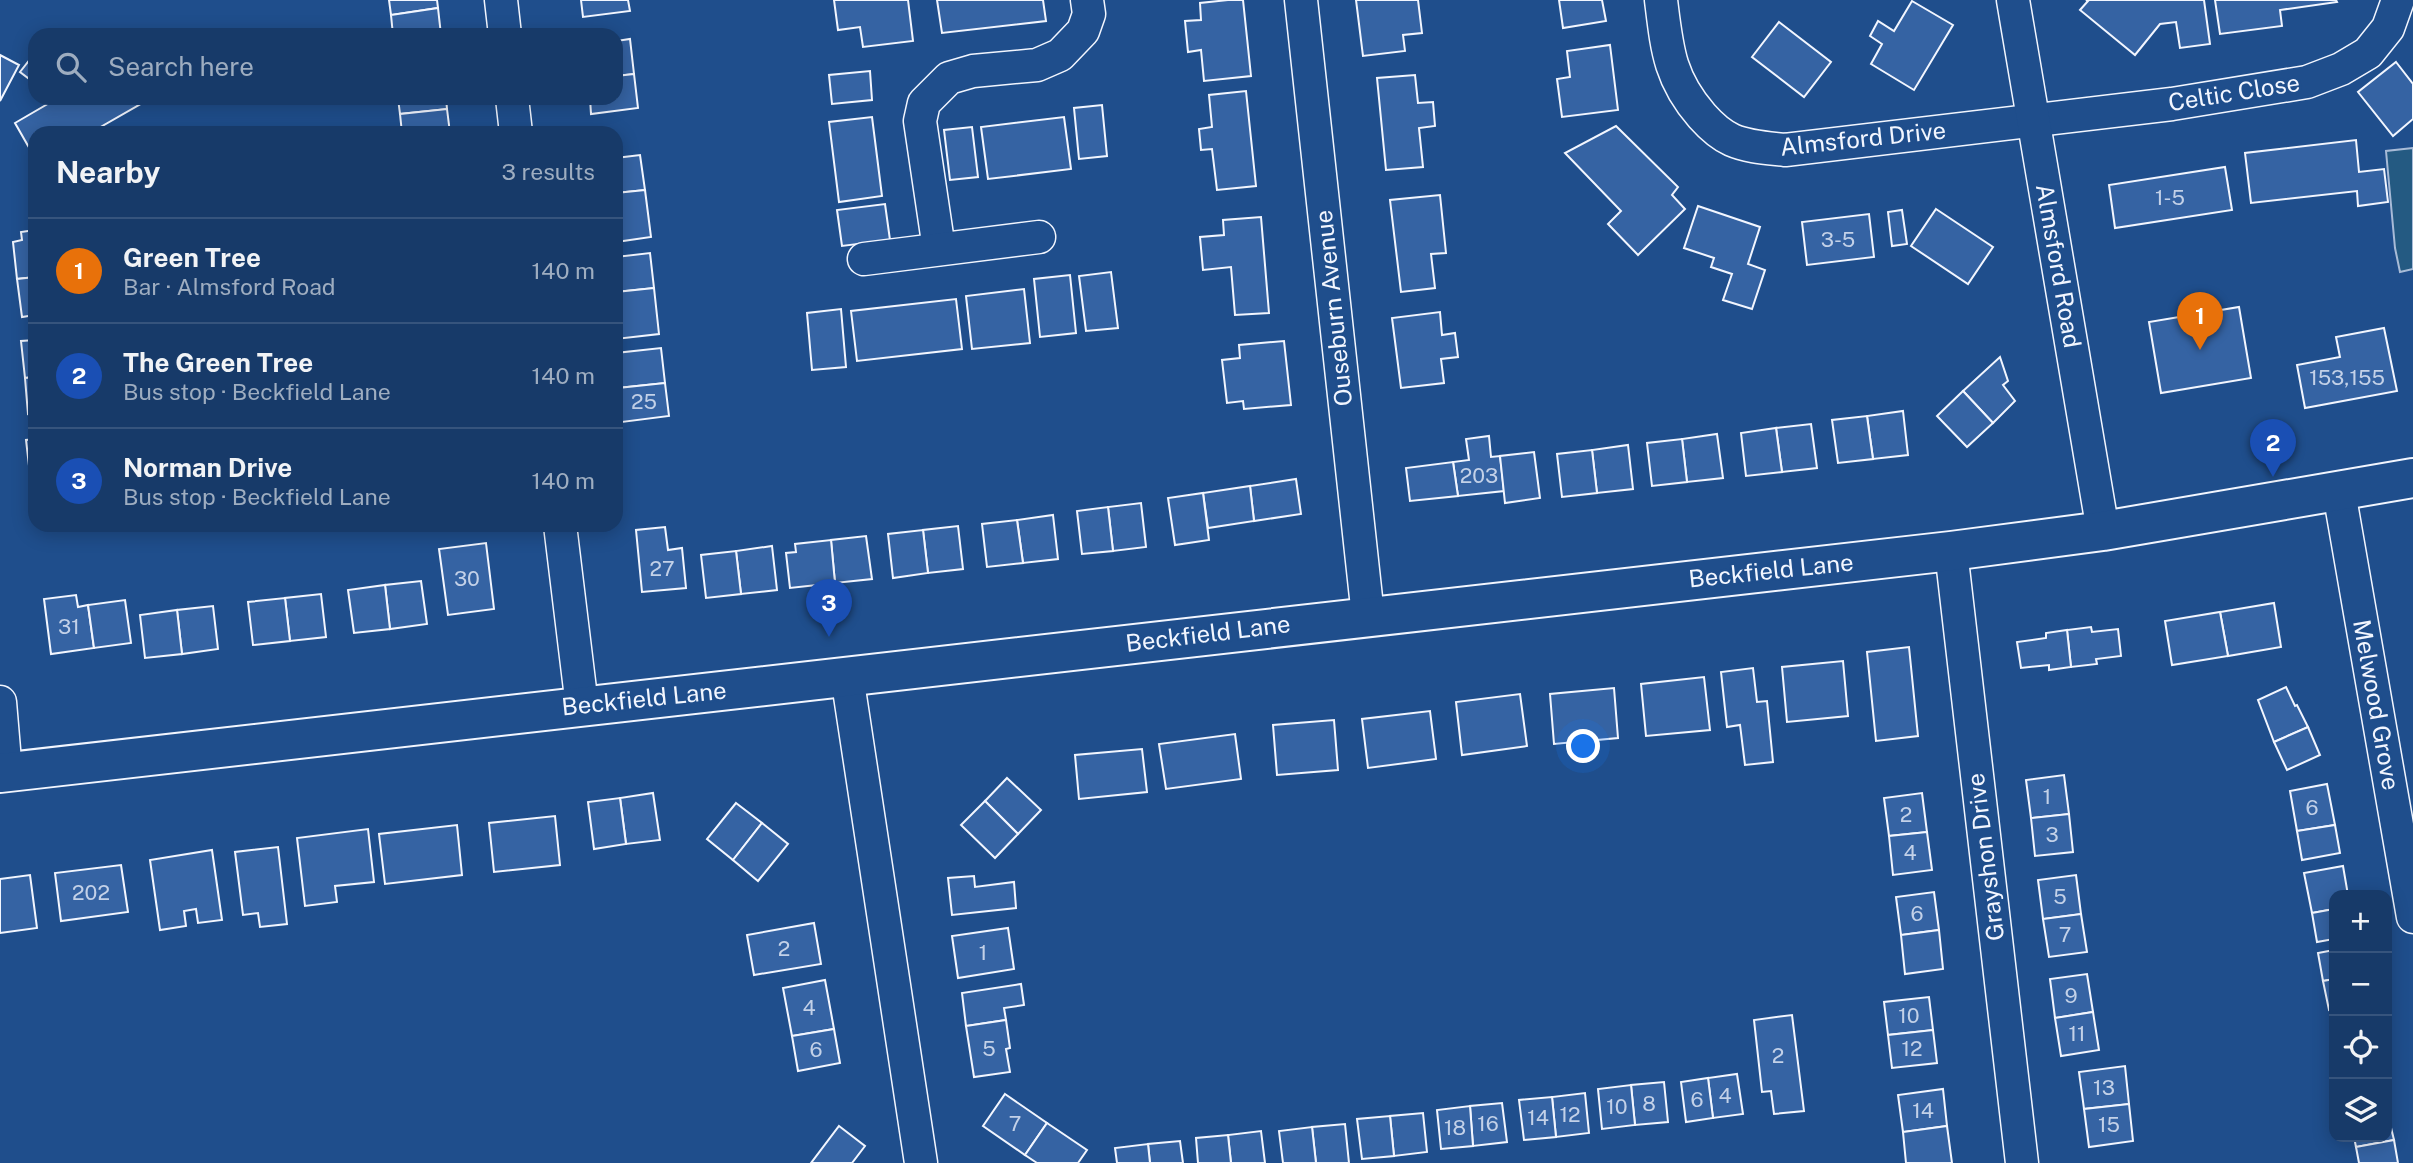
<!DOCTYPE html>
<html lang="en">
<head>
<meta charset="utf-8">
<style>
	:root { --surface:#173a69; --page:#244571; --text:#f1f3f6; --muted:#9eadc0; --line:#36547d; --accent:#e797bd }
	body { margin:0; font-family:"Public Sans",sans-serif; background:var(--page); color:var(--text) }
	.controls { position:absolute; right:21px; bottom:21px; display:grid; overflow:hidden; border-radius:14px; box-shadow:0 4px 18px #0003 }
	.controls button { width:63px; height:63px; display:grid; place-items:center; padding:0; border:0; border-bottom:2px solid var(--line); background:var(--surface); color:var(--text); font:35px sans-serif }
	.you { position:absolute; left:1584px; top:747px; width:24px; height:24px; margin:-18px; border:5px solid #fff; border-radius:50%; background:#1a73e8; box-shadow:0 0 0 10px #1a73e833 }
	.badge { display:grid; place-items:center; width:46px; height:46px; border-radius:50%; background:var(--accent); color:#fff; font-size:23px; font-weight:700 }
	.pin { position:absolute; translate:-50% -58px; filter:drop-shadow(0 2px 4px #0008) }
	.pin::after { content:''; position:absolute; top:37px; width:24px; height:21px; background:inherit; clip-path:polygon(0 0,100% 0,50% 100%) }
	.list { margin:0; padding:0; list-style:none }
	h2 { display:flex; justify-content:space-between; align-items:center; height:91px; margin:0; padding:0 28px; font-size:30px }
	h2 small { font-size:23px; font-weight:400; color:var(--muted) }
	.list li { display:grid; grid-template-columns:46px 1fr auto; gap:21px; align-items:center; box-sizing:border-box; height:105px; padding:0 28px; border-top:2px solid var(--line) }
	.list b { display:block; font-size:26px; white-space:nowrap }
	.list p { margin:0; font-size:23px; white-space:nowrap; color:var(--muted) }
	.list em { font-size:23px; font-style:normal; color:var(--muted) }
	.icon { flex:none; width:38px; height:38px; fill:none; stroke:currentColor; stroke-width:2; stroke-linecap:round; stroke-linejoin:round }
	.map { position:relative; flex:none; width:2413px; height:1163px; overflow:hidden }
	.search { position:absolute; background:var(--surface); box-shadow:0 4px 18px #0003; left:28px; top:28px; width:595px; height:77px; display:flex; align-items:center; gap:18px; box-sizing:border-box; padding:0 24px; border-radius:21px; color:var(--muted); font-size:26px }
	.panel { position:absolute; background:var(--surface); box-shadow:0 4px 18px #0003; left:28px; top:126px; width:595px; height:406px; border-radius:21px }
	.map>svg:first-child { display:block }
</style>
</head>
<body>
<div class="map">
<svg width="2413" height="1163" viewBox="0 0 2413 1163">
	<rect width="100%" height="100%" fill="#1f4e8c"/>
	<polygon fill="#245a82" stroke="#a8bbd7" stroke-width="2" points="2413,148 2413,269 2400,272 2395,248 2386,151"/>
	<g fill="#3563a3" stroke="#f2f6ff" stroke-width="2">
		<polygon points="389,0 437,0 438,8 391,15"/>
		<polygon points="581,0 628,0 630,11 583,17"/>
		<polygon points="834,0 908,0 913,41 863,47 860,27 838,30"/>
		<polygon points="937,0 1043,0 1046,21 942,33"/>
		<polygon points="1228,0 1243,0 1251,76 1204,81 1201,50 1188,52 1185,21 1201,20 1200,3"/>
		<polygon points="1356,0 1418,0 1422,33 1403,35 1405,51 1363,56"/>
		<polygon points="1559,0 1602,0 1606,21 1563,28"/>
		<polygon points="2086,0 2204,0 2210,44 2180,48 2176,22 2160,24 2135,55 2080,10 2088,1"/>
		<polygon points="2215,0 2336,0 2337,2 2280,10 2282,26 2220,34"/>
		<polygon points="1912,1 1953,25 1914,90 1871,64 1882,44 1870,36 1878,21 1894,31"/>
		<polygon points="438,8 441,35 393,35 391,15"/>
		<polygon points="1779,22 1831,62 1804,97 1752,57"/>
		<polygon points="630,39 634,74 616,76 616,41"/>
		<polygon points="1610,45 1618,110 1562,117 1557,79 1570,77 1567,51"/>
		<polygon points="35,53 35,77 32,81 20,72"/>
		<polygon points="0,55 19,65 0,101"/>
		<polygon points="2396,62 2413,84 2413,119 2393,136 2358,92"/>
		<polygon points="870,71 872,100 832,104 829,75"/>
		<polygon points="634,74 638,108 591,114 590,98 616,98 616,76"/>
		<polygon points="1415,75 1418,103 1433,102 1435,126 1419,128 1423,167 1386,170 1377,78"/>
		<polygon points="1246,91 1256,186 1217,190 1212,149 1201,150 1199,129 1212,127 1209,95"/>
		<polygon points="58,98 142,98 144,102 90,133 35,133 35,158 15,123"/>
		<polygon points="398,98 446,98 447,109 400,114"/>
		<polygon points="1102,105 1107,156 1079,159 1074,108"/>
		<polygon points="447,109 450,133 402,133 400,114"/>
		<polygon points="872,117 882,196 839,202 829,122"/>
		<polygon points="1064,117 1071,169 988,179 981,127"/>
		<polygon points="1616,126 1678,187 1672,195 1685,209 1638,255 1608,224 1621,211 1565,153"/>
		<polygon points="972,127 978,177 950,180 944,130"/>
		<polygon points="2356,140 2359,172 2384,169 2388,202 2358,206 2357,191 2251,203 2245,153"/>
		<polygon points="640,155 645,190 616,193 616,158"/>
		<polygon points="2225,167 2232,210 2115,228 2109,185"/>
		<polygon points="645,190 651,237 616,242 616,193"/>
		<polygon points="1440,195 1446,253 1431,254 1435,288 1401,292 1390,200"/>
		<polygon points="885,204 890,240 842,246 837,210"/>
		<polygon points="1698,206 1760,227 1748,264 1765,270 1752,309 1723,300 1732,274 1711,267 1714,258 1684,248"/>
		<polygon points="1936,209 1993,247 1968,284 1911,246"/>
		<polygon points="1902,210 1907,244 1892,246 1888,212"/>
		<polygon points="1869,214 1874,257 1807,265 1802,222"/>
		<polygon points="1261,217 1269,313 1235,315 1231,267 1203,270 1200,237 1224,235 1223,220"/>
		<polygon points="35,230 35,277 17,279 13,242 22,240 21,232"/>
		<polygon points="650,253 654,288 616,292 616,257"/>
		<polygon points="1111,272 1118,328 1086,331 1079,276"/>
		<polygon points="1070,275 1076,333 1040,337 1034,279"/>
		<polygon points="35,277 35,315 22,317 17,279"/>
		<polygon points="654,288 659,334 616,339 616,292"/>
		<polygon points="1024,289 1030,343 972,349 966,296"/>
		<polygon points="956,299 962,349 857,361 851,311"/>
		<polygon points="2239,307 2251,378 2161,393 2149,322"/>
		<polygon points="841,309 846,367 812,370 807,313"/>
		<polygon points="1440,312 1442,335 1455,333 1458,357 1441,359 1444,383 1401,388 1392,318"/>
		<polygon points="2384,328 2397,391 2305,408 2297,365 2340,357 2336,337"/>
		<polygon points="35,340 35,377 25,378 21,341"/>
		<polygon points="1284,341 1291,405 1244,409 1243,401 1227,403 1222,360 1240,358 1239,345"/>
		<polygon points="661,348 665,383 618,388 616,353"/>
		<polygon points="2000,357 2008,381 2003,385 2015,401 1993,423 1963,391"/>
		<polygon points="35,377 35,413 28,414 25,378"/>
		<polygon points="665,383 669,416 622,422 618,388"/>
		<polygon points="1963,391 1993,423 1967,447 1937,416"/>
		<polygon points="1903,411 1908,455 1873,459 1867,416"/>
		<polygon points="1867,416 1873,459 1838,463 1832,420"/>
		<polygon points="1811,424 1817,468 1782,472 1776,428"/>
		<polygon points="1776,428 1782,472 1746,476 1741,433"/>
		<polygon points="1717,434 1723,478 1687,482 1682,439"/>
		<polygon points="1489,436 1491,457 1500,456 1504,491 1458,496 1453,462 1469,460 1466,439"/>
		<polygon points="35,439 35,491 32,492 26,440"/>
		<polygon points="1682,439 1687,482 1652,486 1647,443"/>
		<polygon points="1628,445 1633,489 1597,493 1592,450"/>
		<polygon points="1592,450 1597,493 1562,497 1557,454"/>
		<polygon points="1534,452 1540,498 1505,503 1500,456"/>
		<polygon points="1453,462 1458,496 1410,501 1406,468"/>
		<polygon points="1296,479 1301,514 1254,521 1250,486"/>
		<polygon points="1250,486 1254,521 1208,528 1203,493"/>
		<polygon points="1203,493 1209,540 1175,545 1168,498"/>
		<polygon points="1141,503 1146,547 1113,551 1108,507"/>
		<polygon points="1108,507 1113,551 1082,554 1077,511"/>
		<polygon points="1053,515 1058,559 1023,563 1017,520"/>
		<polygon points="1017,520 1023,563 987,567 982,524"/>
		<polygon points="958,526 963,569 928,573 923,530"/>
		<polygon points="665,527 668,550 682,548 686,588 642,592 636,530"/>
		<polygon points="923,530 928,573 893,578 888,534"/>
		<polygon points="866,536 872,579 835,583 831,540"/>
		<polygon points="831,540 835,583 790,588 786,553 796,552 795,544"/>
		<polygon points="486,543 494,609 448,615 439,549"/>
		<polygon points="772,546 777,590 741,594 736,551"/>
		<polygon points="736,551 741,594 706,598 701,555"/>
		<polygon points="421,581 427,624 390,629 385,585"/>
		<polygon points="385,585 390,629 354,633 348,590"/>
		<polygon points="321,594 326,637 290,641 285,598"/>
		<polygon points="76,595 78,607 88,605 94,648 51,654 44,599"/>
		<polygon points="285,598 290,641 253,645 248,602"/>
		<polygon points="125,600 131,643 94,648 88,605"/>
		<polygon points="2274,603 2281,647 2228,656 2220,612"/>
		<polygon points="213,606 218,649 182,654 177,610"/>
		<polygon points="177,610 182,654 145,658 140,615"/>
		<polygon points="2220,612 2228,656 2172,665 2165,621"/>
		<polygon points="2091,627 2092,632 2118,629 2121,656 2096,659 2097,664 2071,667 2067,630"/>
		<polygon points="2067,630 2071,667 2049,670 2049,665 2021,668 2017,642 2046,638 2046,633"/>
		<polygon points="1909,647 1918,736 1876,741 1867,652"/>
		<polygon points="1843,661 1848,716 1787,722 1782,667"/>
		<polygon points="1753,668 1757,702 1767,701 1773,762 1745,765 1740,725 1727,727 1721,672"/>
		<polygon points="1704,677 1710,730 1646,736 1641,684"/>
		<polygon points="2286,687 2295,706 2297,705 2308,727 2274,742 2258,700"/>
		<polygon points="1614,688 1618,738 1554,744 1550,694"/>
		<polygon points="1520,694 1527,746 1462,755 1456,702"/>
		<polygon points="1430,711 1436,759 1368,768 1362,719"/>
		<polygon points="1334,720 1338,770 1277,775 1273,725"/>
		<polygon points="2308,727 2320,755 2287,770 2274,742"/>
		<polygon points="1235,734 1241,779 1166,789 1159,744"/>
		<polygon points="1142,749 1147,792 1079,799 1075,755"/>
		<polygon points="2064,775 2069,814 2031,818 2026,780"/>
		<polygon points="1007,778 1041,810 1018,834 985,801"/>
		<polygon points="2327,784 2335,825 2297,831 2290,791"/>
		<polygon points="653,793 660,840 626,844 620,798"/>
		<polygon points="1922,793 1927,832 1889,836 1884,798"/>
		<polygon points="620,798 626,844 594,849 588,802"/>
		<polygon points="985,801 1018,834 995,858 961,825"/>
		<polygon points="736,803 762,823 733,860 707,839"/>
		<polygon points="2069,814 2073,852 2035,856 2031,818"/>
		<polygon points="555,816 560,865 494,872 489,823"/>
		<polygon points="762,823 788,844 758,881 733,860"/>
		<polygon points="457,825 462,875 385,884 379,834"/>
		<polygon points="2335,825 2340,853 2302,860 2297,831"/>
		<polygon points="368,829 374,882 335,886 337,902 305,906 297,838"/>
		<polygon points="1927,832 1932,870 1893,875 1889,836"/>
		<polygon points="278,847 287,924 260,927 258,913 243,915 235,852"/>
		<polygon points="212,850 222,920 198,923 196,909 184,911 186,926 160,930 150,860"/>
		<polygon points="121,865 128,912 61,921 55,873"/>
		<polygon points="2343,866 2348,895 2334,895 2334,909 2312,913 2304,873"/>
		<polygon points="30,875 37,928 0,933 0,879"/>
		<polygon points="2076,875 2081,914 2043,919 2038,880"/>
		<polygon points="974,876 975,887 1014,882 1016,908 952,915 948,878"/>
		<polygon points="1934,892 1939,930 1901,935 1896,897"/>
		<polygon points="2334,909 2334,939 2317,942 2312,913"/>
		<polygon points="2081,914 2087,952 2049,957 2043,919"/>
		<polygon points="814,923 821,964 754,975 747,935"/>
		<polygon points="1008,928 1014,969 958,978 952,936"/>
		<polygon points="1939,930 1943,969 1905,974 1901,935"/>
		<polygon points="2334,950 2334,979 2323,981 2318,953"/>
		<polygon points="2087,974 2093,1012 2055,1018 2050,979"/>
		<polygon points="2334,979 2334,1008 2329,1010 2323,981"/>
		<polygon points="825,980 834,1029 792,1036 783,988"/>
		<polygon points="1021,984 1024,1005 1004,1008 1006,1020 966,1026 962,993"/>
		<polygon points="1929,997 1933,1030 1888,1035 1884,1002"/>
		<polygon points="2093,1012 2099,1050 2061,1056 2055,1018"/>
		<polygon points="1792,1015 1804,1111 1774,1114 1771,1091 1762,1092 1754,1020"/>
		<polygon points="1006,1020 1010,1048 1006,1049 1010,1072 974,1077 966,1026"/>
		<polygon points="834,1029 840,1063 798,1071 792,1036"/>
		<polygon points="1933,1030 1937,1063 1892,1068 1888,1035"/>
		<polygon points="2125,1066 2129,1104 2084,1109 2079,1072"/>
		<polygon points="1737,1074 1743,1114 1713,1118 1708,1078"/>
		<polygon points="1708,1078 1713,1118 1686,1122 1681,1082"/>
		<polygon points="1664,1082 1668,1122 1635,1125 1631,1085"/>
		<polygon points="1631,1085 1635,1125 1602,1129 1598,1089"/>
		<polygon points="1943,1089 1947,1126 1903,1132 1898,1095"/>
		<polygon points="1585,1093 1589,1133 1556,1137 1552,1097"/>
		<polygon points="1005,1094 1047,1123 1025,1155 983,1126"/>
		<polygon points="1552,1097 1556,1137 1524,1140 1519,1100"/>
		<polygon points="1502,1103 1507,1142 1473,1146 1470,1106"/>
		<polygon points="2129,1104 2133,1141 2089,1147 2084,1109"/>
		<polygon points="1470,1106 1473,1146 1441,1149 1437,1110"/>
		<polygon points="2387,1111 2394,1140 2356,1147 2354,1137 2387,1137"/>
		<polygon points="1423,1113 1427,1152 1394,1156 1390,1116"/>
		<polygon points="1390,1116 1394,1156 1362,1159 1357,1119"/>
		<polygon points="1047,1123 1087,1150 1078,1163 1037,1163 1025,1155"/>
		<polygon points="1345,1124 1349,1163 1316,1163 1312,1127"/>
		<polygon points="839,1126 865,1146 852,1163 811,1163"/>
		<polygon points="1947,1126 1952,1163 1906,1163 1903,1132"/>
		<polygon points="1312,1127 1316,1163 1283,1163 1279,1131"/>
		<polygon points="1261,1131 1265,1163 1231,1163 1228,1135"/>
		<polygon points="1228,1135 1231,1163 1198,1163 1196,1138"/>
		<polygon points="2394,1140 2398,1163 2359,1163 2356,1147"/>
		<polygon points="1180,1141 1183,1163 1150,1163 1148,1144"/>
		<polygon points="1148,1144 1150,1163 1117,1163 1115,1148"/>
	</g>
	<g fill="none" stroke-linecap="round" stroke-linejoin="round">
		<g stroke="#f2f6ff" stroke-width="35">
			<g id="minor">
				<polyline points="501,0 505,35"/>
				<polyline points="1301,0 1368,616"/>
				<path d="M1661 0C1667 49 1669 78 1702 116 1710 125 1721 135 1732 140 1748 147 1767 148 1785 150L2172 104 2307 82 2341 69 2368 53 2388 28 2398 0"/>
				<polyline points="2013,0 2103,531"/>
				<polyline points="512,98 516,133"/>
				<polyline points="939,249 920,121 924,103 949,78 973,71 1037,65 1060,55 1083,31 1089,14 1087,0"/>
				<polyline points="864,259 1039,237"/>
				<polyline points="2339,492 2413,917"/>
				<polyline points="560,525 582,706"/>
				<polyline points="1951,551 2022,1163"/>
				<polyline points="847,676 921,1163"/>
				<polyline points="0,702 6,773"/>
			</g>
		</g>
		<g stroke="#f2f6ff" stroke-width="42">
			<polyline id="tertiary" points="0,773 1951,551 2103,531 2413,478"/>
		</g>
		<use href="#minor" stroke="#1f4e8c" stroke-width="32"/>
		<use href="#tertiary" stroke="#1f4e8c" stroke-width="38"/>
	</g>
	<g text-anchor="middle" stroke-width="5" stroke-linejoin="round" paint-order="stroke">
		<g font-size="21" fill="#c3d1e8">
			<text x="2170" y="205">1-5</text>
			<text x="1838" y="247">3-5</text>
			<text x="2347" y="385">153,155</text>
			<text x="644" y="409">25</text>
			<text x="1479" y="483">203</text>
			<text x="662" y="576">27</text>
			<text x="467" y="586">30</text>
			<text x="69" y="634">31</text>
			<text x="2047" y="804">1</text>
			<text x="2312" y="815">6</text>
			<text x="1906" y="822">2</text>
			<text x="2052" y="842">3</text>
			<text x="1910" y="860">4</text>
			<text x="91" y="900">202</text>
			<text x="2060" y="904">5</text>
			<text x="1917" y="921">6</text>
			<text x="2065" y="942">7</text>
			<text x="784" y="956">2</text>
			<text x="983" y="960">1</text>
			<text x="2071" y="1003">9</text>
			<text x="809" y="1015">4</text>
			<text x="1909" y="1023">10</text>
			<text x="2077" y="1041">11</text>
			<text x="989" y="1056">5</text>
			<text x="1912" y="1056">12</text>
			<text x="816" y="1057">6</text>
			<text x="1778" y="1063">2</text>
			<text x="2104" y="1095">13</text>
			<text x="1725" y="1103">4</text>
			<text x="1697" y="1107">6</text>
			<text x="1649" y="1111">8</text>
			<text x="1617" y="1114">10</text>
			<text x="1923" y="1118">14</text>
			<text x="1570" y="1122">12</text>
			<text x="1538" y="1125">14</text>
			<text x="1015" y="1131">7</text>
			<text x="1488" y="1131">16</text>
			<text x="2109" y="1132">15</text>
			<text x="1455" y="1135">18</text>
		</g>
		<g font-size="24" fill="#f2f6ff" stroke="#1f4e8c">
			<text transform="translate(2234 93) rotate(-9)" y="8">Celtic Close</text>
			<text transform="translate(1863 139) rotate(-6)" y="8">Almsford Drive</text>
			<text transform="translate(2058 266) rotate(80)" y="8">Almsford Road</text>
			<text transform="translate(1334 308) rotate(-96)" y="8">Ouseburn Avenue</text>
			<text transform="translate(1771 571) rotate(-6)" y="8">Beckfield Lane</text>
			<text transform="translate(1208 634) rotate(-7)" y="8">Beckfield Lane</text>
			<text transform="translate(644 699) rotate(-6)" y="8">Beckfield Lane</text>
			<text transform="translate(2376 705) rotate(80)" y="8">Melwood Grove</text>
			<text transform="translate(1986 857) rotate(-97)" y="8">Grayshon Drive</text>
		</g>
	</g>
</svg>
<div class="controls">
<button>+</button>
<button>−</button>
<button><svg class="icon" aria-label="locate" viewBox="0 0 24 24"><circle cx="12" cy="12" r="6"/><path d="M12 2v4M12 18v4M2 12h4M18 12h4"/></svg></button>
<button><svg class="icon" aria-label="layers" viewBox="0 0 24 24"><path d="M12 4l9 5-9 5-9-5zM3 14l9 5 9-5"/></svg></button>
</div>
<div class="you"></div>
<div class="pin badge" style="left:2200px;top:350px;background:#e8710a">1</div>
<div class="pin badge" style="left:2273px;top:477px;background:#1a4fb4">2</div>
<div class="pin badge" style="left:829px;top:637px;background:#1a4fb4">3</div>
<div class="search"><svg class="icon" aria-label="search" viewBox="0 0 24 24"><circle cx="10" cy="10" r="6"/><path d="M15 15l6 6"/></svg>Search here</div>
<section class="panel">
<h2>Nearby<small>3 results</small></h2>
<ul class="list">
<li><span class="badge" style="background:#e8710a">1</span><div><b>Green Tree</b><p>Bar · Almsford Road</p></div><em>140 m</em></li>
<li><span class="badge" style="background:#1a4fb4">2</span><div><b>The Green Tree</b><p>Bus stop · Beckfield Lane</p></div><em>140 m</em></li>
<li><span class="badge" style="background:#1a4fb4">3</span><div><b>Norman Drive</b><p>Bus stop · Beckfield Lane</p></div><em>140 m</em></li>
</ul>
</section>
</div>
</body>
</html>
